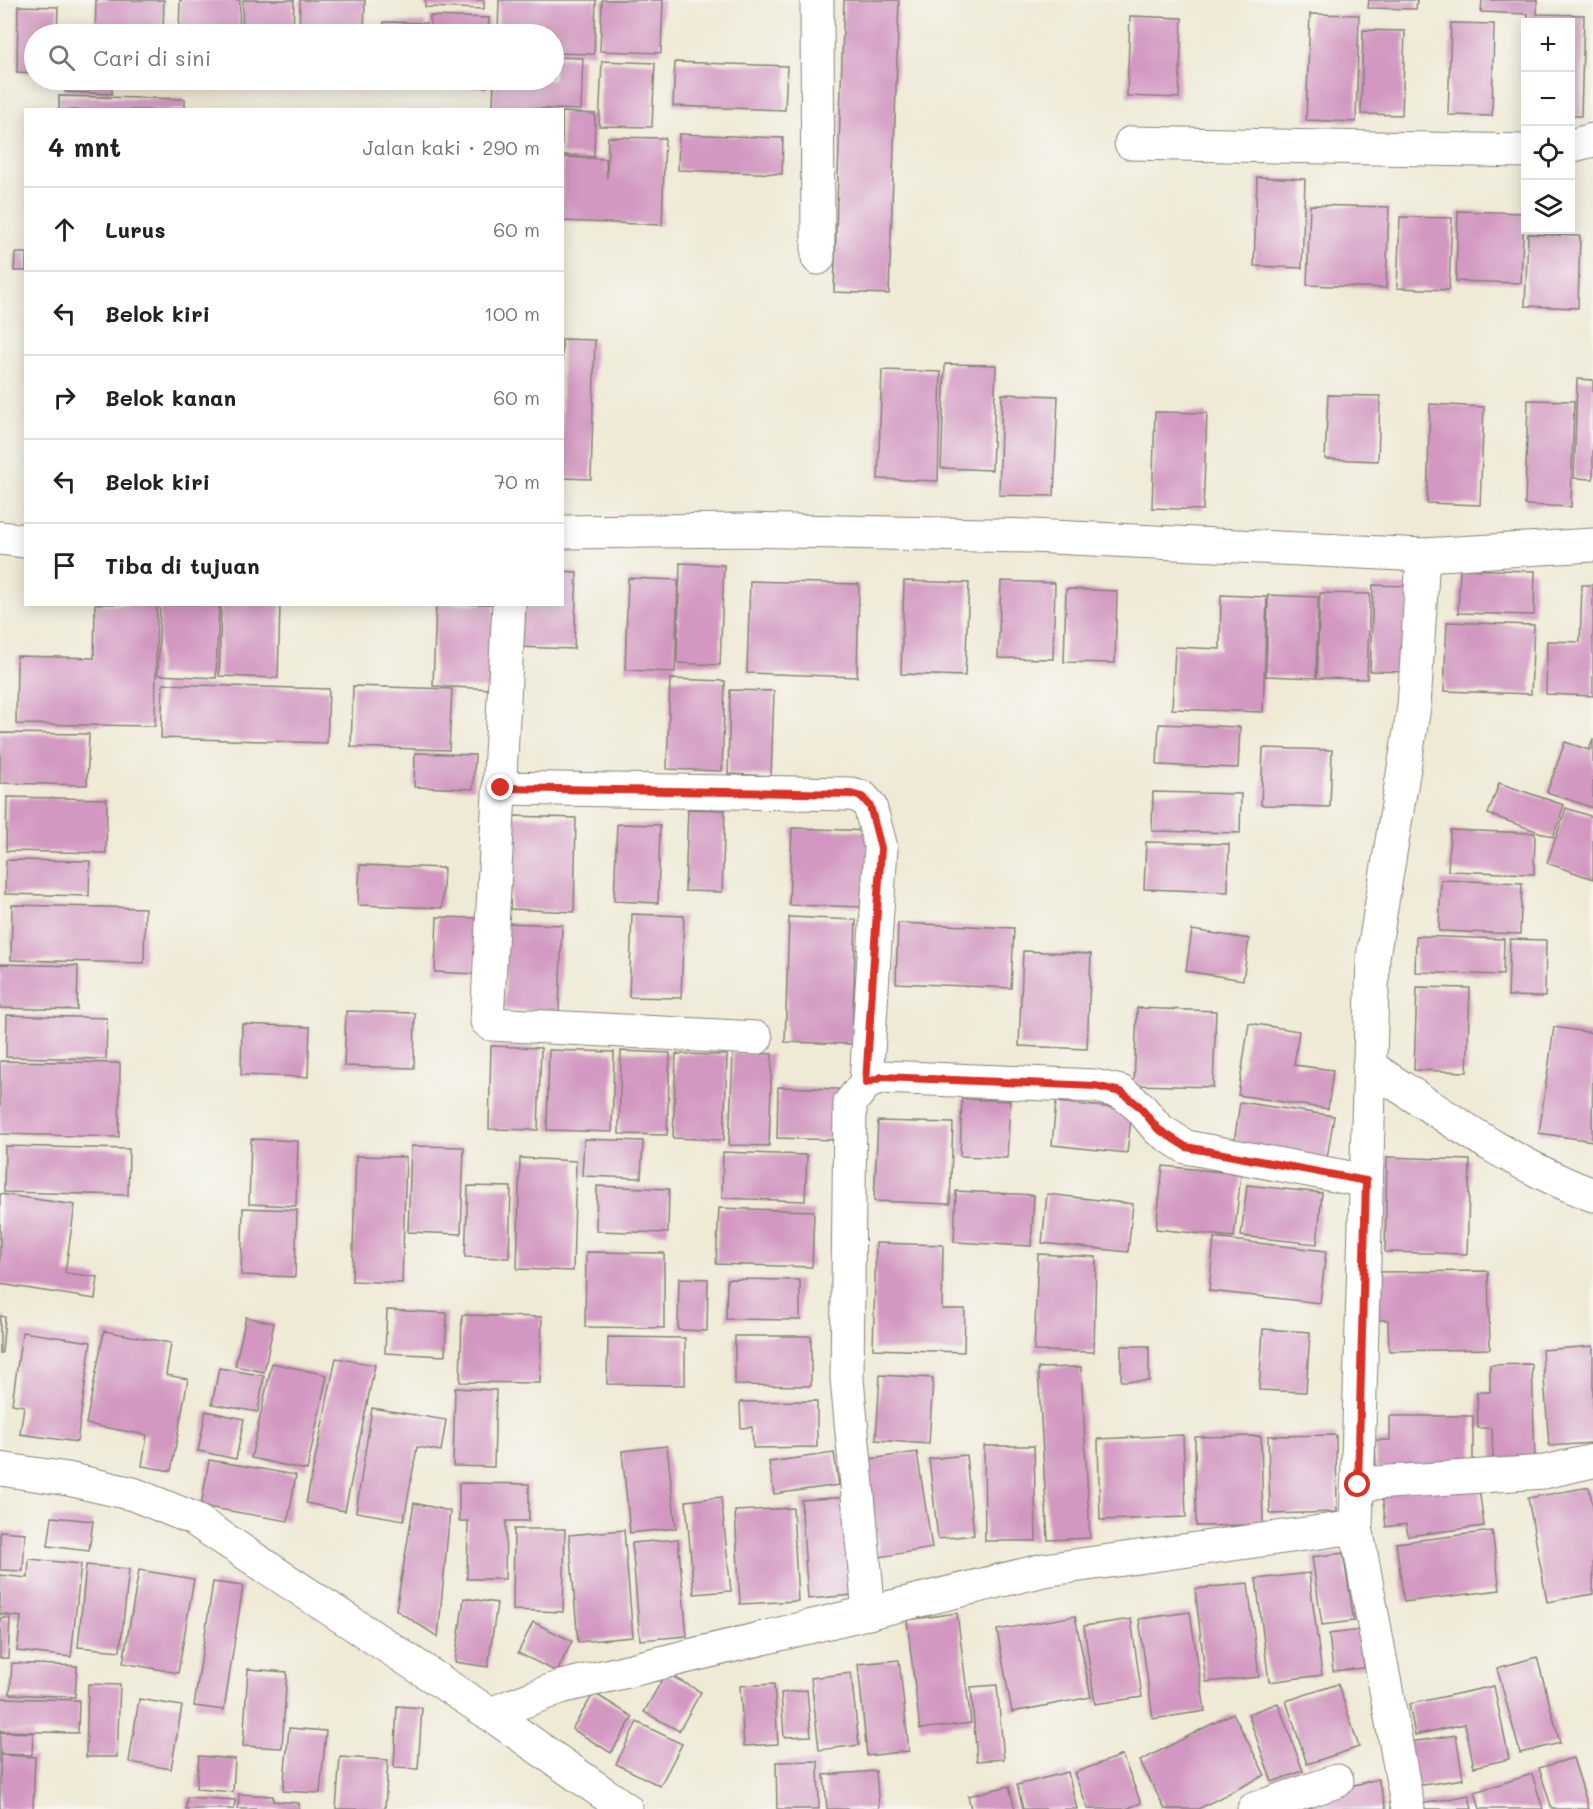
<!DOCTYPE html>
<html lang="id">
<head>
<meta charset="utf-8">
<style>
	:root { --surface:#fff; --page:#f6f6f6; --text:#222; --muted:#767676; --line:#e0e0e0 }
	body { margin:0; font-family:Mali,sans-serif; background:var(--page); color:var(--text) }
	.controls { position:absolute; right:18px; top:18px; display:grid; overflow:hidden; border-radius:0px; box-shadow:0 3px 15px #0003 }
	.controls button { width:54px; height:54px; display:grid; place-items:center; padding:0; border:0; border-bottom:2px solid var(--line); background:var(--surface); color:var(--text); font:30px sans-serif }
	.stop { position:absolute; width:18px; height:18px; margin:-14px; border:4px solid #d93025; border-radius:50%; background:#fff }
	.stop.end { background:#d93025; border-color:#fff; box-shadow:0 2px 6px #0008 }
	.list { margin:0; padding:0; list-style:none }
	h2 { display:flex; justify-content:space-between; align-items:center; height:78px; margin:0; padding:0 24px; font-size:26px }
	h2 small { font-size:20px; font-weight:400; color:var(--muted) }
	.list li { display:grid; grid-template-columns:39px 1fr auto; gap:18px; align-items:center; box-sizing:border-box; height:84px; padding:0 24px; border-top:2px solid var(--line) }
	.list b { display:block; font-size:22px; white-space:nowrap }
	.list em { font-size:20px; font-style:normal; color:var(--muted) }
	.icon { flex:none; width:33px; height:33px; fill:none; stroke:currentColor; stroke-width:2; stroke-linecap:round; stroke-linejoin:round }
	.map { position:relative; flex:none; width:1593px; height:1809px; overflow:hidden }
	.search { position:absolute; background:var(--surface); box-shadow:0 3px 15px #0003; left:24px; top:24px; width:540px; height:66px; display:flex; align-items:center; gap:15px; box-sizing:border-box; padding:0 21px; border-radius:33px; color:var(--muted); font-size:22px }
	.panel { position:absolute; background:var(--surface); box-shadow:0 3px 15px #0003; left:24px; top:108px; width:540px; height:498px; border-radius:0px }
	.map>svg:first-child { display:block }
</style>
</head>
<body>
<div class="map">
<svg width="1593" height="1809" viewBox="0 0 1593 1809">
	<rect width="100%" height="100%" fill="#f6f6f2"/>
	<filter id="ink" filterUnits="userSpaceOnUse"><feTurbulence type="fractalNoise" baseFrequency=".0167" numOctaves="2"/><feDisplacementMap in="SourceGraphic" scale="12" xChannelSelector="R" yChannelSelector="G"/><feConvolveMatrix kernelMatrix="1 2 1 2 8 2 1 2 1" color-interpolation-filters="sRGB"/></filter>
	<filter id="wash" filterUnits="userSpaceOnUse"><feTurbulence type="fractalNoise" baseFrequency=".008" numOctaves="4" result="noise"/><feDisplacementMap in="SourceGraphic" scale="24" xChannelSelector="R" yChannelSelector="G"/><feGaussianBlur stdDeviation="1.35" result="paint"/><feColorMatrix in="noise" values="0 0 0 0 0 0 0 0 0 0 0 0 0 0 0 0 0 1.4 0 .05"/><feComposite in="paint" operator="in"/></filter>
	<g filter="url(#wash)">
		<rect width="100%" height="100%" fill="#efead5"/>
		<g id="blocks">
			<g fill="#d398c1">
				<polygon points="96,0 164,0 163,34 95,34"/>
				<polygon points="180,0 240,0 239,34 179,34"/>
				<polygon points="243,0 294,0 293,34 242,32"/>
				<polygon points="300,0 365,0 364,34 299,34"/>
				<polygon points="425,0 484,0 484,9 425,7"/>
				<polygon points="499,0 596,0 594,54 554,53 554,34 498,34"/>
				<polygon points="602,0 663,0 661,53 600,51"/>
				<polygon points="844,0 899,0 889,294 834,292"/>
				<polygon points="1369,0 1417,0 1416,9 1368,8"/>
				<polygon points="1482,0 1537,0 1537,14 1584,15 1581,116 1570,116 1570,22 1528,22 1528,14 1481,12"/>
				<polygon points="18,6 58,7 57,34 34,34 34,73 17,72"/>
				<polygon points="1310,14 1359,15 1356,122 1306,120"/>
				<polygon points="430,16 489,18 488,34 430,34"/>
				<polygon points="1130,16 1182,18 1179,98 1127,96"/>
				<polygon points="384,22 426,23 425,34 383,34"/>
				<polygon points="1451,23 1494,24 1492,116 1448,115"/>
				<polygon points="1363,30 1405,31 1402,115 1361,114"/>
				<polygon points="554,57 583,58 581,110 493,107 494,80 554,80"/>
				<polygon points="602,61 655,63 652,127 599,126"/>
				<polygon points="675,62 787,66 785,110 673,106"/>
				<polygon points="65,80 112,80 112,94 65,92"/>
				<polygon points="398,80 424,80 424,82 398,81"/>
				<polygon points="428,80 487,80 487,87 428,86"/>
				<polygon points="59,96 185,99 185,110 59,110"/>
				<polygon points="562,112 595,114 594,157 562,155"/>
				<polygon points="679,134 783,138 782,174 678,170"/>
				<polygon points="608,137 665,138 662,225 562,221 562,157 606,159 607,178"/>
				<polygon points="1257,177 1305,179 1302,268 1254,266"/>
				<polygon points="1310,205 1389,207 1386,288 1307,285"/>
				<polygon points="1458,211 1524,213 1521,283 1456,281"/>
				<polygon points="1400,217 1452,218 1449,290 1397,288"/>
				<polygon points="1528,234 1580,236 1578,308 1525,306"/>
				<polygon points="15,253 26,253 26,271 14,271"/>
				<polygon points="562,339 595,340 591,479 562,478"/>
				<polygon points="945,364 996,365 992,470 941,468"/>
				<polygon points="882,370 941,372 938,481 878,479"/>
				<polygon points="1577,379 1593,380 1593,479 1574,478"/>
				<polygon points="1002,394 1058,396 1054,496 999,495"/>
				<polygon points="1328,395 1380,396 1378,461 1325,459"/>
				<polygon points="1528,400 1574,401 1571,507 1525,505"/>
				<polygon points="1430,404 1484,407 1480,505 1427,503"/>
				<polygon points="1155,412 1207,413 1203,510 1152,508"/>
				<polygon points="680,563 724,565 720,665 677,663"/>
				<polygon points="1460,569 1535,571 1534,615 1458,613"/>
				<polygon points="562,571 577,572 574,649 518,647 520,604 562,604"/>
				<polygon points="628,578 678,580 675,672 625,670"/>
				<polygon points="750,581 859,584 857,677 747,673"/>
				<polygon points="904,581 969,583 965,676 901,674"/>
				<polygon points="1001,581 1055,583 1053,659 998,658"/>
				<polygon points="1373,585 1410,586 1408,672 1370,671"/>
				<polygon points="1582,585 1593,585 1593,696 1546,694 1547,641 1580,642"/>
				<polygon points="1066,589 1117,591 1115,663 1064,662"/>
				<polygon points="1320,593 1370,594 1367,679 1317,678"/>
				<polygon points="1221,595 1267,597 1263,712 1172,709 1175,647 1220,649"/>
				<polygon points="1268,595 1318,597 1316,678 1266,676"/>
				<polygon points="95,604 157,604 155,726 16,724 17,656 94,658"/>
				<polygon points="160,604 219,604 216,678 158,675"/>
				<polygon points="221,604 280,604 278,678 219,676"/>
				<polygon points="436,604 494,604 491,689 433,686"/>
				<polygon points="1447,622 1534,625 1531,694 1444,691"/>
				<polygon points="670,679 725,681 722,771 667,769"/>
				<polygon points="163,684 329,689 327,743 161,738"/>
				<polygon points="353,686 452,689 449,750 351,747"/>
				<polygon points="730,690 774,691 771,776 728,774"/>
				<polygon points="1159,724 1240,727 1238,768 1157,765"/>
				<polygon points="0,733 89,734 87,785 0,783"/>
				<polygon points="1593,739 1593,808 1547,792 1565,742 1589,750"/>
				<polygon points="1263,748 1332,750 1330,807 1261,805"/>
				<polygon points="415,753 475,755 473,789 414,787"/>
				<polygon points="1499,783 1564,805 1553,837 1488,814"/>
				<polygon points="1153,792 1241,794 1240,833 1152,831"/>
				<polygon points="7,797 107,799 106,853 6,851"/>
				<polygon points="1566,808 1593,817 1593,879 1547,863"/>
				<polygon points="688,809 725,810 722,892 685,891"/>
				<polygon points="513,816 576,818 574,912 510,909"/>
				<polygon points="617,824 660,825 658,903 614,901"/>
				<polygon points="792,828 869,831 867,907 789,905"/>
				<polygon points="1450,830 1535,833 1534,874 1448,871"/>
				<polygon points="1146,842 1229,844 1228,892 1144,889"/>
				<polygon points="6,860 90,861 89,896 5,894"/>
				<polygon points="360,865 444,868 442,908 358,905"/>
				<polygon points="1441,880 1522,883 1520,934 1439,931"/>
				<polygon points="12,905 145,908 144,963 11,960"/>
				<polygon points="632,914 684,916 681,998 629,997"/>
				<polygon points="437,917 477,918 475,974 435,972"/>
				<polygon points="789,917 856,920 852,1044 785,1042"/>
				<polygon points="507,923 562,925 559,1011 504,1009"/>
				<polygon points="898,923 1014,928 1011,988 896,983"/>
				<polygon points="1192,930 1249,939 1243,980 1186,971"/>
				<polygon points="1416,936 1504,939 1503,975 1415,972"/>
				<polygon points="1510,939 1546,940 1545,997 1508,996"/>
				<polygon points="1023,951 1091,954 1087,1049 1019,1046"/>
				<polygon points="0,964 78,966 77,1010 0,1008"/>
				<polygon points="1417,987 1470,988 1467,1072 1414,1070"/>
				<polygon points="1137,1008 1216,1011 1213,1087 1134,1085"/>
				<polygon points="346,1011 415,1013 414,1068 344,1066"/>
				<polygon points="7,1015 107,1018 106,1059 6,1057"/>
				<polygon points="1249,1023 1299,1031 1294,1065 1333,1070 1328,1109 1238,1095"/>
				<polygon points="242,1024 310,1027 308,1077 241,1075"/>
				<polygon points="1554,1027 1593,1033 1592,1141 1539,1133"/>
				<polygon points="491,1046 541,1048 538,1130 489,1129"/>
				<polygon points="549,1050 614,1052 612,1132 547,1130"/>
				<polygon points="621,1051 670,1053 667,1135 619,1134"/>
				<polygon points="733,1053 772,1054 769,1146 729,1145"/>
				<polygon points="676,1054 727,1055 724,1140 673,1138"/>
				<polygon points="0,1061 120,1063 119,1137 0,1134"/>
				<polygon points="778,1087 838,1089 836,1140 777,1138"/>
				<polygon points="962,1099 1010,1101 1007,1158 960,1156"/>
				<polygon points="1056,1102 1132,1110 1127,1153 1052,1145"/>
				<polygon points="1240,1102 1334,1116 1326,1164 1233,1150"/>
				<polygon points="878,1121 953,1123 950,1204 874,1201"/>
				<polygon points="251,1139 298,1141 296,1206 249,1204"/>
				<polygon points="584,1139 643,1141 641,1178 582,1176"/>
				<polygon points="5,1146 129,1149 128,1195 4,1192"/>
				<polygon points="411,1146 464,1147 461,1234 408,1232"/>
				<polygon points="723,1152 807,1155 805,1201 722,1198"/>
				<polygon points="356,1156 406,1157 402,1283 352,1281"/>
				<polygon points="1387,1157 1470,1160 1467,1254 1385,1252"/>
				<polygon points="520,1158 576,1161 573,1271 517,1269"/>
				<polygon points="1163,1166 1241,1174 1234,1237 1156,1229"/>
				<polygon points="1247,1185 1322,1193 1317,1244 1241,1236"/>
				<polygon points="468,1186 511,1187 509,1258 465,1257"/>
				<polygon points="597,1186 669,1189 668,1233 596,1231"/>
				<polygon points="956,1191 1034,1195 1031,1246 954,1242"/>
				<polygon points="0,1194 75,1205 65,1273 98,1277 95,1299 0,1284"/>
				<polygon points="1047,1194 1133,1204 1128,1252 1042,1243"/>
				<polygon points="243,1208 297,1210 295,1277 241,1275"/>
				<polygon points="719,1208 814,1211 812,1267 716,1264"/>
				<polygon points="1214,1238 1326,1251 1320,1303 1209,1291"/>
				<polygon points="876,1243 943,1245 942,1309 965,1309 964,1352 873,1349"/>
				<polygon points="586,1252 664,1253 664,1328 585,1327"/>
				<polygon points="1038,1254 1096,1257 1094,1352 1034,1351"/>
				<polygon points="1488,1271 1490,1349 1389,1351 1388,1320 1372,1320 1371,1272"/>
				<polygon points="679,1278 708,1279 707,1331 678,1330"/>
				<polygon points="727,1279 800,1280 800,1320 726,1319"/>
				<polygon points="387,1310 447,1313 445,1356 385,1353"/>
				<polygon points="462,1315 542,1317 540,1383 460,1382"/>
				<polygon points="0,1316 5,1317 2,1353 0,1353"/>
				<polygon points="246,1317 274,1323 264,1372 235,1366"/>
				<polygon points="1263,1329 1310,1332 1306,1392 1259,1390"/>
				<polygon points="104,1331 171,1343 166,1375 188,1379 171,1471 142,1466 147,1435 86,1424"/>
				<polygon points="22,1332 91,1342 77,1442 20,1434 24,1406 12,1404"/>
				<polygon points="735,1336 811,1336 811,1386 735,1385"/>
				<polygon points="608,1337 685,1338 685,1385 607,1384"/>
				<rect x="1121" y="1346" width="28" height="35"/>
				<polygon points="1593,1346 1593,1443 1549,1446 1542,1350"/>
				<polygon points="336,1358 375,1365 345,1511 306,1503"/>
				<polygon points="272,1363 327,1375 307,1470 251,1458"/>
				<polygon points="1532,1364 1535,1460 1493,1462 1492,1428 1478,1428 1477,1392 1490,1392 1490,1365"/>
				<polygon points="1081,1367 1090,1538 1048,1540 1038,1368"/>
				<polygon points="219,1368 264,1376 258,1412 212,1404"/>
				<polygon points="880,1375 933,1378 929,1444 876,1440"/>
				<polygon points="455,1388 496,1390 494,1467 453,1466"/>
				<polygon points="817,1401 817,1447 753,1448 752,1427 741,1428 740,1402"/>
				<polygon points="372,1408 446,1420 441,1451 417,1447 404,1520 356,1512"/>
				<polygon points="206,1411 244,1419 236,1459 198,1451"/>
				<polygon points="1390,1416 1473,1416 1473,1467 1376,1468 1375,1440 1390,1440"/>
				<polygon points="1183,1435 1186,1517 1100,1520 1098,1439"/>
				<polygon points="1336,1435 1337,1512 1270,1514 1268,1436"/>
				<polygon points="1261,1436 1263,1525 1196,1526 1195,1437"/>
				<polygon points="667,1446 676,1528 630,1533 622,1451"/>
				<polygon points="984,1446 1034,1446 1036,1541 985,1541"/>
				<polygon points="917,1452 932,1548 880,1557 864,1460"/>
				<polygon points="834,1453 839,1485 774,1494 769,1462"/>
				<polygon points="966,1455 974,1535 938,1539 929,1459"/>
				<polygon points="209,1460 296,1475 288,1521 201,1506"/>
				<polygon points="1478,1480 1484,1526 1408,1536 1406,1524 1386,1527 1382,1494"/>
				<polygon points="459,1483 529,1484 529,1521 506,1521 505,1579 467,1579 468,1521 459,1521"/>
				<polygon points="1589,1487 1593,1507 1593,1594 1547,1602 1528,1498"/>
				<polygon points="721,1497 731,1591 694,1594 686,1501"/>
				<polygon points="848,1497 854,1595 808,1599 801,1500"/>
				<polygon points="414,1503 450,1511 438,1637 396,1610"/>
				<polygon points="793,1508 798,1601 740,1604 735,1511"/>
				<polygon points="52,1517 93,1521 89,1551 48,1546"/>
				<polygon points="514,1529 565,1529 563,1612 513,1610"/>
				<polygon points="624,1530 633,1637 578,1642 569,1535"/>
				<polygon points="0,1531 25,1533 23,1571 0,1570"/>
				<polygon points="1492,1531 1500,1590 1404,1602 1396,1543"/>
				<polygon points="678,1539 687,1636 640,1640 632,1543"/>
				<polygon points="1343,1553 1354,1621 1322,1625 1312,1557"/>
				<polygon points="29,1559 81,1564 71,1657 17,1651 21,1617 0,1614 0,1575 28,1578"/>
				<polygon points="86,1565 129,1569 120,1651 78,1647"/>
				<polygon points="139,1570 194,1579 178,1673 123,1663"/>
				<polygon points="1309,1573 1322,1675 1269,1682 1256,1579"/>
				<polygon points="213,1582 243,1586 224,1710 194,1706"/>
				<polygon points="1248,1583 1259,1677 1206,1682 1195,1589"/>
				<polygon points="464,1598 497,1603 488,1667 455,1662"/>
				<polygon points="1190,1612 1205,1711 1153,1719 1139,1619"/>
				<polygon points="957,1613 971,1723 920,1729 907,1620"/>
				<polygon points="1075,1616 1091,1697 1012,1712 997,1630"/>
				<polygon points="0,1618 10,1618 8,1658 0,1658"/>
				<polygon points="1131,1619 1142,1697 1095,1704 1084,1626"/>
				<polygon points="533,1622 572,1641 557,1672 518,1653"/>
				<polygon points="1360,1630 1364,1668 1333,1671 1329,1634"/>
				<polygon points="1537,1657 1560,1743 1520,1753 1497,1668"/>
				<polygon points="899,1660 909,1751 867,1756 858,1664"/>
				<polygon points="12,1663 77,1666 75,1697 10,1694"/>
				<polygon points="248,1669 287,1672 282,1748 243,1746"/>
				<polygon points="666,1673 701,1692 679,1731 644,1712"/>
				<polygon points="851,1673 859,1745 819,1750 811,1678"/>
				<polygon points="88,1684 120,1685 117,1757 86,1757"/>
				<polygon points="774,1684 778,1744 744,1746 740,1686"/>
				<polygon points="1338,1684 1359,1747 1307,1764 1286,1701"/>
				<polygon points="997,1685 1004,1759 977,1761 971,1687"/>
				<polygon points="1494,1686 1509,1759 1474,1767 1465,1724 1415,1735 1409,1704"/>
				<polygon points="807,1690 811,1736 784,1737 781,1693"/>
				<polygon points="594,1693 633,1717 611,1753 572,1729"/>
				<polygon points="0,1698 79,1700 78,1733 0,1731"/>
				<polygon points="139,1699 182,1706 171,1769 129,1762"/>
				<polygon points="1278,1703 1303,1771 1272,1782 1248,1714"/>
				<polygon points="397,1706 422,1708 418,1769 394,1768"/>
				<polygon points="1233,1713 1265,1775 1198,1809 1165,1809 1140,1761"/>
				<polygon points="637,1722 682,1744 660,1786 616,1764"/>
				<polygon points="289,1728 326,1731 320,1793 283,1791"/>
				<polygon points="0,1732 33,1733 32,1755 0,1754"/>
				<polygon points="1456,1735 1463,1779 1410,1787 1404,1743"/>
				<polygon points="0,1755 35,1757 33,1809 0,1809"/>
				<polygon points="1122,1755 1141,1803 1126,1809 1088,1809 1074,1773"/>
				<polygon points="199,1756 235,1759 233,1792 196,1789"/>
				<polygon points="340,1757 388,1760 385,1809 336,1809"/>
				<polygon points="1573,1758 1589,1809 1552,1809 1539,1768"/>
				<polygon points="818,1761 819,1809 777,1809 776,1762"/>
				<polygon points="876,1771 879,1809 827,1809 824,1775"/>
				<polygon points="1068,1772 1077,1809 1023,1809 1017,1785"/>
				<polygon points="1532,1774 1543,1809 1480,1809 1475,1792"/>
				<polygon points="1378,1779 1386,1809 1303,1809 1300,1799"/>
				<polygon points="1009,1786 1015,1809 971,1809 968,1796"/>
				<polygon points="239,1794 273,1796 273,1801 299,1803 299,1809 238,1809"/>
				<polygon points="1469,1795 1472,1809 1417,1809 1416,1805"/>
				<polygon points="187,1797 235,1800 234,1809 186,1809"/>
			</g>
		</g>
	</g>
	<g filter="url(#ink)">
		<use href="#blocks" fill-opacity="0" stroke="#868378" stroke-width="1.5"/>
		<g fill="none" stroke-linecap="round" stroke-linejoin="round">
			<g stroke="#868378" stroke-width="35">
				<g id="minor">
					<polyline points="817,0 818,258"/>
					<polyline points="1131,143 1526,151"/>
					<polyline points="1570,146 1593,140"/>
					<polyline points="562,532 746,530 1031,536 1423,555 1593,545"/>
					<polyline points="0,538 26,541"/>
					<polyline points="509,604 487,1021 491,1024 756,1038"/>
					<polyline points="500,788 851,794 862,797 870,806 881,848 866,1083"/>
					<path d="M1369 1066C1441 1113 1512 1165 1593 1195"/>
					<polyline points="0,1469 68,1479 133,1494 192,1518 490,1714 626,1809"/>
					<polyline points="1358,1484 1544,1472 1593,1461"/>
					<polyline points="869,1613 847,1379 850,1103 866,1083 882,1077 1095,1086 1121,1092 1139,1106 1158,1129 1186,1147 1366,1181"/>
					<polyline points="490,1714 561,1687 1044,1570 1356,1527"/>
					<polyline points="1254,1809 1337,1781"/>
					<polyline points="1408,1809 1356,1527 1373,957 1414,707 1423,555"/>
				</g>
			</g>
			<use href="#minor" stroke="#fff" stroke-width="33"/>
		</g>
	</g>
	<g fill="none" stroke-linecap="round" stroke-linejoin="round" filter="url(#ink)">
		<polyline stroke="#d93025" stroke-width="8" points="501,788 851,794 862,797 870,806 881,848 866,1083 882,1077 1095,1086 1121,1092 1139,1106 1158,1129 1186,1147 1366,1181 1358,1485"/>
	</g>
</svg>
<div class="controls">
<button>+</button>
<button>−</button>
<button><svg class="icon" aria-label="locate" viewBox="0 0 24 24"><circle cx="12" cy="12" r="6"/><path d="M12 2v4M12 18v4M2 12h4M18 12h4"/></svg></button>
<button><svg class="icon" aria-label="layers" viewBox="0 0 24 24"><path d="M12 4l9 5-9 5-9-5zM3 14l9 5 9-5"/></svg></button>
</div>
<div class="stop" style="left:1358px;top:1485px"></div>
<div class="stop end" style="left:501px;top:788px"></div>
<div class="search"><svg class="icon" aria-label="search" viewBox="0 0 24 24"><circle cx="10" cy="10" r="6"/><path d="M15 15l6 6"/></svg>Cari di sini</div>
<section class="panel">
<h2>4 mnt<small>Jalan kaki · 290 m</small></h2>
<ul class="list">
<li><svg class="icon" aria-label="ahead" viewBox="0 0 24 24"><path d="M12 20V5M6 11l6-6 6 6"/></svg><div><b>Lurus</b></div><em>60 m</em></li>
<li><svg class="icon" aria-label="left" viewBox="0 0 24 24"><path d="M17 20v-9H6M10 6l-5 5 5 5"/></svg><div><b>Belok kiri</b></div><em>100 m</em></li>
<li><svg class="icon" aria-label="right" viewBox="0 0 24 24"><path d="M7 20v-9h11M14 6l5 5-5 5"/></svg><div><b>Belok kanan</b></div><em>60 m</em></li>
<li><svg class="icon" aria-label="left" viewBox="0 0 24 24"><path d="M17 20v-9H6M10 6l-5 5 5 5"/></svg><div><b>Belok kiri</b></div><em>70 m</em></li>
<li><svg class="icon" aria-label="arrive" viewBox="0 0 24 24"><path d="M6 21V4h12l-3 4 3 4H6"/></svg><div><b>Tiba di tujuan</b></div></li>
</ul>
</section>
</div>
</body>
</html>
